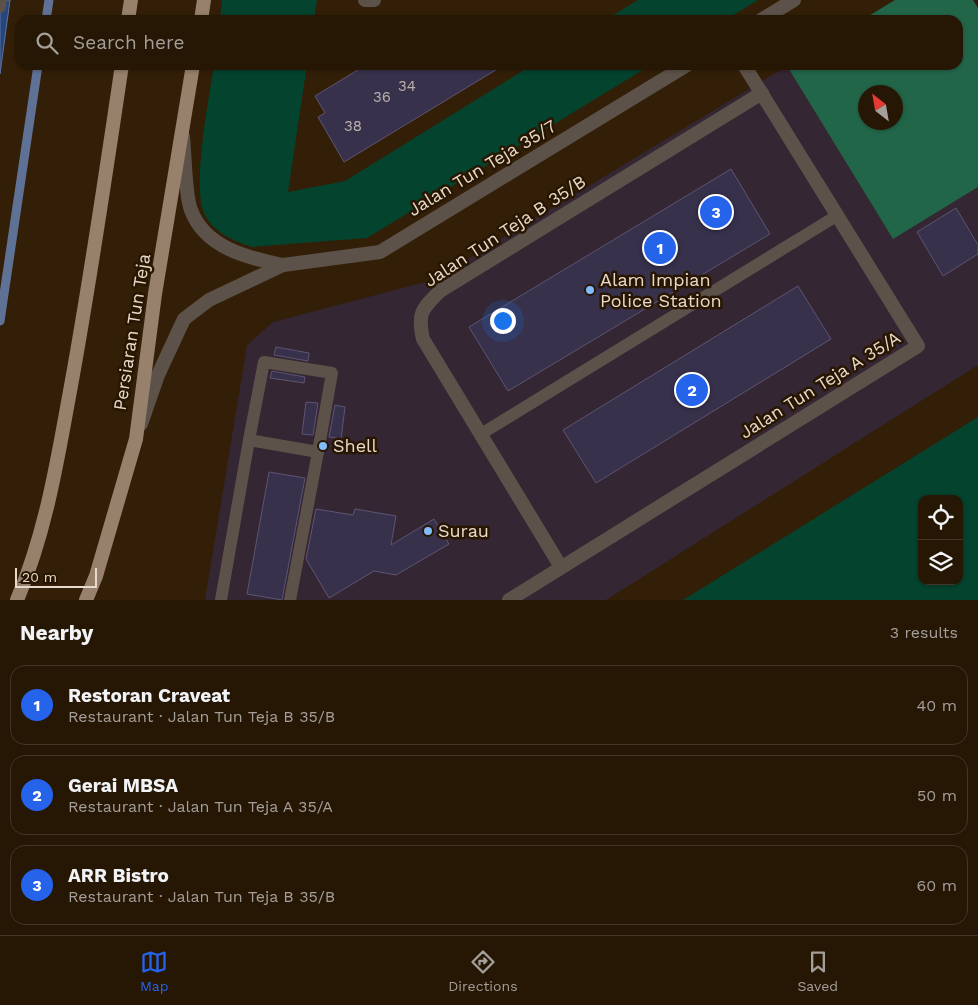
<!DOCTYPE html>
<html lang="en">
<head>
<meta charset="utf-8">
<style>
	:root { --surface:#261705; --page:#322413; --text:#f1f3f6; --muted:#a49f9a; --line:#423627; --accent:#2563eb }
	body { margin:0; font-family:"Work Sans",sans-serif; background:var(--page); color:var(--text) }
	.controls { position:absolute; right:15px; bottom:15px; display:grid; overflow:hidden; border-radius:10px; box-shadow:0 1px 4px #0004 }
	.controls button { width:45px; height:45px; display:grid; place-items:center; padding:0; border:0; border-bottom:1px solid var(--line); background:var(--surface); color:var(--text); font:25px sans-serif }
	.compass { position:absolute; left:858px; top:85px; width:45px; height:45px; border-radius:50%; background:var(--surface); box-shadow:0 1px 4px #0004; rotate:329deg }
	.scale { position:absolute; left:15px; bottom:12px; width:82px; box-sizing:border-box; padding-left:5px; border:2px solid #e7dacc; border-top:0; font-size:14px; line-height:18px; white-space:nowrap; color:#e7dacc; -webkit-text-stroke:4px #281600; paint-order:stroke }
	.you { position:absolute; left:502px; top:320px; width:18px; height:18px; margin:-12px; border:4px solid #fff; border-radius:50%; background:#1a73e8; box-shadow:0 0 0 8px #1a73e833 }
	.badge { display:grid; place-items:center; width:32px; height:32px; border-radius:50%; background:var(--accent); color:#fff; font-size:16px; font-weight:700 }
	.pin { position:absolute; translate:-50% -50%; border:2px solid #fff; box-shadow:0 1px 5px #0006 }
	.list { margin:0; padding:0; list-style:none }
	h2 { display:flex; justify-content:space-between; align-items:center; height:65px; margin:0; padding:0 20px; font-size:21px }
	h2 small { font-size:16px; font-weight:400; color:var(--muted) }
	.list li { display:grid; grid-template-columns:32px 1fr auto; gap:15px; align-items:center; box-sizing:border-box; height:80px; margin:0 10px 10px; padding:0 10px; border:1px solid var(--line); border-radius:15px }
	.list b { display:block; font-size:19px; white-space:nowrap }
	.list p { margin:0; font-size:16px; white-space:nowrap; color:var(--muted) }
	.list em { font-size:16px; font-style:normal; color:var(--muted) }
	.icon { flex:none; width:28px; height:28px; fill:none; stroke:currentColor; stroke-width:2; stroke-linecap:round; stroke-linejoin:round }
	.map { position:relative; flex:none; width:978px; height:600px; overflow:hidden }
	.search { position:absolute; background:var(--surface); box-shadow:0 1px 4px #0004; left:15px; right:15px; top:15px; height:55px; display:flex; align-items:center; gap:12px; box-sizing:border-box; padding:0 18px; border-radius:15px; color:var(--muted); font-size:19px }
	.sheet { height:335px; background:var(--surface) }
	nav { display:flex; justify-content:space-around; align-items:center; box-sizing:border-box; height:70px; border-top:1px solid var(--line); background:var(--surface); font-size:14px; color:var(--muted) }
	nav a { display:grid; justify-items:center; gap:2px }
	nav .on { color:var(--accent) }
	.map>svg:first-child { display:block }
</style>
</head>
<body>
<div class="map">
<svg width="978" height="600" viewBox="0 0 978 600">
	<rect width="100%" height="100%" fill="#331f07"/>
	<polygon fill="#342632" points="787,66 893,239 978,187 978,365 606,600 205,600 247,345 273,322 433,280"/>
	<g fill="#04432d" fill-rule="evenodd">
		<polygon points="222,0 317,0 314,20 220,20"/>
		<polygon points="638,0 758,0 725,20 605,20"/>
		<path d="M214 65H307L288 192 345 181 532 65H651L367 238 252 247C234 241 212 232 204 213 192 185 209 98 214 65Z"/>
		<path d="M978 417V600H683ZM922 499H959V581H922Z"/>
	</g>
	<path fill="#22664a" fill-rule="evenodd" d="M895 0H973L978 8V187L893 239 787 66 958 65V20H862ZM866 92H896V122H866Z"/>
	<polygon fill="#25467e" stroke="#5f7295" points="0,0 10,0 0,74"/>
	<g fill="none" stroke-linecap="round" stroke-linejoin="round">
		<g stroke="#5f7295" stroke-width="9">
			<polyline points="46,20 49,0"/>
			<polyline points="0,321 38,65"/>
		</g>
	</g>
	<g fill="#38314c" stroke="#5d5573">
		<polygon points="366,65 504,65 344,162 318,117 325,113 315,96"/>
		<polygon points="731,169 770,234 508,391 469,327"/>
		<polygon points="956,208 978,245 978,254 943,276 917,232"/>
		<polygon points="798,286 831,339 596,483 563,430"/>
		<polygon points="276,347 309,353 308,361 274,355"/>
		<polygon points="272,371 305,377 304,383 270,378"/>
		<polygon points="306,402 318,403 313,435 302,434"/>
		<polygon points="335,405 345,407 341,439 329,437"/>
		<polygon points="269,472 305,478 282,600 247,594"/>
		<polygon points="316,509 353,515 355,509 396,516 391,545 434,519 449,544 396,575 374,571 329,598 306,559"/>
	</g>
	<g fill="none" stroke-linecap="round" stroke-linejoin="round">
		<g stroke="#5d5249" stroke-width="12">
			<polyline points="0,7 1,0"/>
			<polyline points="481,434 838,215"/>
			<polyline points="249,440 264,362 332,373 318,452"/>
			<polyline points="221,600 249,440 318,452 290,600"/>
		</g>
		<g stroke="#5d5249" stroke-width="14">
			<polyline points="365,0 374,0"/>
			<path d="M561 567 423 339C417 313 422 309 440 291L762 93"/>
			<polyline points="509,600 918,346 744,65"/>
		</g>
		<g stroke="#5d5249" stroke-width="14">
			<polyline points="761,20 794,0"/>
			<path d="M183 137C185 154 185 196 191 210 205 248 248 258 283 265"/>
			<polyline points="141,424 158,375 184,319 209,300 283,265 380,252 687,65"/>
		</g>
		<g stroke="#97806c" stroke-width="14">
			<polyline points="128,20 131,0"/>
			<polyline points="201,20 204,0"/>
			<path d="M17 600C44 537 56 469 68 402 89 290 105 178 122 65"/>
			<polyline points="86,600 96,576 136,439 155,294 193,65"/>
		</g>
	</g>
	<g fill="#83bcfb" stroke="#281600" stroke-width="2">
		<circle cx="590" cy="290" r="5"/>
		<circle cx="323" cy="446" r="5"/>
		<circle cx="428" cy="531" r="5"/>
	</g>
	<g text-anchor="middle" stroke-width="5" stroke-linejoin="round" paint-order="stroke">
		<g font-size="15" fill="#bbb0ac">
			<text x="407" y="91">34</text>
			<text x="382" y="102">36</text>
			<text x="353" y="131">38</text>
		</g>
		<g font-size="18" fill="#e7dacc" stroke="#281600">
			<text transform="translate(482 168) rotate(-31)" y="6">Jalan Tun Teja 35/7</text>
			<text transform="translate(505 231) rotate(-33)" y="6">Jalan Tun Teja B 35/B</text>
			<text transform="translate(132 332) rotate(-81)" y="6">Persiaran Tun Teja</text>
			<text transform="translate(820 385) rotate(-32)" y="6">Jalan Tun Teja A 35/A</text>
		</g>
		<g font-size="18" fill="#e7dacc" stroke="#281600" text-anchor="start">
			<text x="600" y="286">Alam Impian<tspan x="600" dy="21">Police Station</tspan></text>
			<text x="333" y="452">Shell</text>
			<text x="438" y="537">Surau</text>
		</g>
	</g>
</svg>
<div class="controls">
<button><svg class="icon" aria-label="locate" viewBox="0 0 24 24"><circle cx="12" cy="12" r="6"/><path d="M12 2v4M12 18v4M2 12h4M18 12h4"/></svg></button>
<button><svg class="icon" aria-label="layers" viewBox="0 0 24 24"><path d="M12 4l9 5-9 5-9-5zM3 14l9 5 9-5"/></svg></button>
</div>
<svg class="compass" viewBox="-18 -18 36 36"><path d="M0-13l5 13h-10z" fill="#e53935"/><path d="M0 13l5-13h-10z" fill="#a49f9a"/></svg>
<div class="scale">20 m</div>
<div class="you"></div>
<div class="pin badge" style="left:660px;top:248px">1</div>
<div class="pin badge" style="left:692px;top:390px">2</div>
<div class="pin badge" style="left:716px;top:212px">3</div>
<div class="search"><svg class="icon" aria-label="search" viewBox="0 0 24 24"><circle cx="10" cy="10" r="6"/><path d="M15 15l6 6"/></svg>Search here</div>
</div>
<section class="sheet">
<h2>Nearby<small>3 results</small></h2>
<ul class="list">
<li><span class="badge">1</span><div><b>Restoran Craveat</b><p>Restaurant · Jalan Tun Teja B 35/B</p></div><em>40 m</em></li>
<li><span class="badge">2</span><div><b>Gerai MBSA</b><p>Restaurant · Jalan Tun Teja A 35/A</p></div><em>50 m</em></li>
<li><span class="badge">3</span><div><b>ARR Bistro</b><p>Restaurant · Jalan Tun Teja B 35/B</p></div><em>60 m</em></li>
</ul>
</section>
<nav>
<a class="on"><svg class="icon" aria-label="map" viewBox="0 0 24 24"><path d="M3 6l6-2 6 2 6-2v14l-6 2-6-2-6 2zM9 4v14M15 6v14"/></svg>Map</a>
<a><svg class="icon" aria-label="directions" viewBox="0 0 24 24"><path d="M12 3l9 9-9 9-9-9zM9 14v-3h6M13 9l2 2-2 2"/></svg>Directions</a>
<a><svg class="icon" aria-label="saved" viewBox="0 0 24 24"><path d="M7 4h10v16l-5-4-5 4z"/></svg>Saved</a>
</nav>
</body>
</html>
